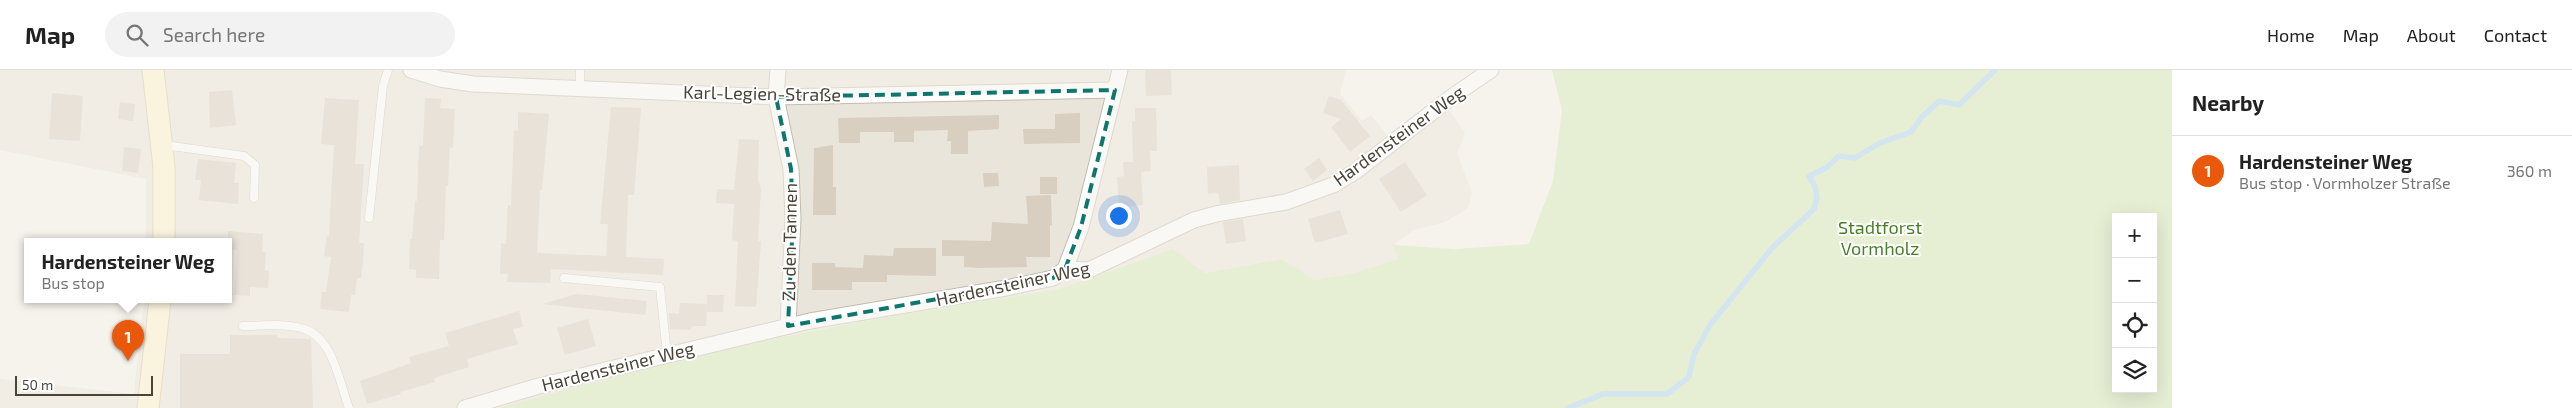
<!DOCTYPE html>
<html lang="en">
<head>
<meta charset="utf-8">
<style>
	:root { --surface:#fff; --page:#f2f2f2; --text:#222; --muted:#767676; --line:#e0e0e0; --accent:#ea580c }
	body { margin:0; font-family:"Exo 2",sans-serif; background:var(--page); color:var(--text) }
	.controls { position:absolute; right:15px; bottom:15px; display:grid; overflow:hidden; border-radius:0px; box-shadow:0 5px 20px #0002 }
	.controls button { width:45px; height:45px; display:grid; place-items:center; padding:0; border:0; border-bottom:1px solid var(--line); background:var(--surface); color:var(--text); font:25px sans-serif }
	.scale { position:absolute; left:15px; bottom:12px; width:138px; box-sizing:border-box; padding-left:5px; border:2px solid #4b4439; border-top:0; font-size:14px; line-height:18px; white-space:nowrap; color:#4b4439; -webkit-text-stroke:4px #fff; paint-order:stroke }
	.you { position:absolute; left:1118px; top:145px; width:18px; height:18px; margin:-12px; border:4px solid #fff; border-radius:50%; background:#1a73e8; box-shadow:0 0 0 8px #1a73e833 }
	.badge { display:grid; place-items:center; width:32px; height:32px; border-radius:50%; background:var(--accent); color:#fff; font-size:16px; font-weight:700 }
	.pin { position:absolute; translate:-50% -41px; filter:drop-shadow(0 1px 2px #0008) }
	.pin::after { content:''; position:absolute; top:26px; width:18px; height:15px; background:inherit; clip-path:polygon(0 0,100% 0,50% 100%) }
	.popup { position:absolute; left:24px; top:168px; width:208px; height:65px; box-sizing:border-box; display:grid; place-content:center; border-radius:0px; background:var(--surface); filter:drop-shadow(0 1px 4px #0005); font-size:16px; white-space:nowrap; color:var(--muted) }
	.popup b { font-size:19px; color:var(--text) }
	.popup::after { content:''; position:absolute; left:50%; top:100%; margin-left:-10px; border:10px solid transparent; border-top-color:var(--surface) }
	.list { margin:0; padding:0; list-style:none }
	h2 { display:flex; justify-content:space-between; align-items:center; height:65px; margin:0; padding:0 20px; font-size:21px }
	h2 small { font-size:16px; font-weight:400; color:var(--muted) }
	.list li { display:grid; grid-template-columns:32px 1fr auto; gap:15px; align-items:center; box-sizing:border-box; height:70px; padding:0 20px; border-top:1px solid var(--line) }
	.list b { display:block; font-size:19px; white-space:nowrap }
	.list p { margin:0; font-size:16px; white-space:nowrap; color:var(--muted) }
	.list em { font-size:16px; font-style:normal; color:var(--muted) }
	.icon { flex:none; width:28px; height:28px; fill:none; stroke:currentColor; stroke-width:2; stroke-linecap:round; stroke-linejoin:round }
	.map { position:relative; flex:none; width:2172px; height:338px; overflow:hidden }
	header { display:flex; align-items:center; gap:30px; box-sizing:border-box; height:70px; padding:0 25px; background:var(--surface); border-bottom:1px solid var(--line) }
	header strong { font-size:24px }
	nav { display:flex; gap:28px; margin-inline-start:auto; font-size:18px }
	.search { width:350px; height:45px; background:var(--page); display:flex; align-items:center; gap:12px; box-sizing:border-box; padding:0 18px; border-radius:28px; color:var(--muted); font-size:19px }
	main { display:flex }
	aside { flex:1; background:var(--surface) }
	.map>svg:first-child { display:block }
</style>
</head>
<body>
<header>
<strong>Map</strong>
<div class="search"><svg class="icon" aria-label="search" viewBox="0 0 24 24"><circle cx="10" cy="10" r="6"/><path d="M15 15l6 6"/></svg>Search here</div>
<nav><a>Home</a><a>Map</a><a>About</a><a>Contact</a></nav>
</header>
<main>
<div class="map">
<svg width="2172" height="338" viewBox="0 0 2172 338">
	<rect width="100%" height="100%" fill="#f6f3ec"/>
	<polygon fill="#eae5da" points="0,0 1346,0 1340,24 1362,51 1371,45 1387,65 1440,26 1465,63 1457,83 1472,123 1468,138 1445,152 1414,160 1394,174 1398,189 1350,204 1315,210 1282,189 1205,203 1173,179 1059,219 897,245 714,280 498,338 0,338 0,309 134,324 144,230 228,230 228,172 146,172 146,109 0,80"/>
	<path fill="#d2eab5" fill-rule="evenodd" d="M1552 0H2172V338H498L713 280 897 245 1059 219 1173 179 1205 203 1282 189 1315 210 1350 204 1398 189 1393 175 1455 179 1529 174 1553 111 1562 40ZM2116 147H2153V319H2116Z"/>
	<g fill="none" stroke-linecap="round" stroke-linejoin="round">
		<polyline stroke="#a9d4f2" stroke-width="5.5" points="1568,338 1603,324 1667,324 1689,307 1694,284 1710,255 1772,178 1814,139 1817,128 1815,116 1809,106 1826,98 1839,86 1855,88 1880,73 1911,62 1921,48 1939,31 1959,35 1995,0"/>
	</g>
	<g fill="#d8cfc1">
		<polygon points="1145,0 1171,0 1172,25 1146,26"/>
		<polygon points="232,20 236,55 210,58 209,22"/>
		<polygon points="52,23 83,26 80,71 49,69"/>
		<polygon points="1329,26 1341,30 1370,66 1350,82 1331,57 1341,49 1323,43"/>
		<polygon points="325,28 359,30 355,94 364,94 359,173 364,173 363,191 361,208 357,208 355,225 351,225 349,242 320,239 322,222 326,222 331,187 324,186 327,166 329,166 334,75 321,74"/>
		<polygon points="425,28 441,29 440,38 455,39 453,78 450,77 448,116 446,116 444,170 440,170 439,209 416,208 416,200 409,199 410,169 412,169 415,131 417,131 419,76 423,76"/>
		<polygon points="120,32 135,34 133,51 118,49"/>
		<polygon points="611,37 641,38 634,125 628,125 626,187 664,189 663,205 551,199 550,213 507,212 508,204 500,204 501,173 506,174 508,135 511,135 514,60 518,61 518,42 549,44 542,120 540,120 537,183 606,186 608,154 600,154"/>
		<polygon points="1135,38 1156,38 1157,81 1150,81 1151,101 1141,102 1143,135 1119,137 1117,107 1124,106 1123,92 1133,92 1132,51 1135,51"/>
		<polygon points="1080,43 1080,73 1024,74 1023,59 1055,59 1055,44"/>
		<polygon points="999,45 999,59 968,61 968,84 951,84 951,71 947,71 948,60 914,61 914,72 894,72 894,62 860,62 860,73 839,73 838,48"/>
		<polygon points="739,69 759,70 758,110 761,119 758,171 761,171 756,237 735,236 738,171 732,170 734,134 716,133 717,119 734,120"/>
		<polygon points="833,75 833,117 836,117 836,145 813,145 814,78"/>
		<polygon points="124,77 141,79 138,103 122,101"/>
		<polygon points="1319,88 1327,100 1313,111 1304,99"/>
		<polygon points="198,89 236,93 234,113 239,113 238,134 199,130 201,110 195,110"/>
		<polygon points="1405,92 1427,125 1401,142 1379,109"/>
		<polygon points="1239,95 1240,130 1220,134 1218,123 1208,124 1207,97"/>
		<polygon points="983,103 998,103 999,116 984,117"/>
		<rect x="1040" y="107" width="17" height="17"/>
		<polygon points="1051,125 1052,155 1050,156 1050,187 1026,187 1027,197 977,198 964,197 964,186 942,186 942,170 991,171 992,152 1028,154 1026,126"/>
		<polygon points="1340,140 1348,164 1315,173 1308,149"/>
		<polygon points="1243,149 1246,171 1226,174 1223,152"/>
		<polygon points="228,161 263,164 262,182 266,182 265,200 269,201 268,218 250,217 250,226 234,225 237,180 228,179"/>
		<polygon points="894,178 936,178 936,206 887,205 887,212 852,212 852,220 812,220 812,193 835,193 835,197 863,198 864,185 893,186"/>
		<polygon points="577,224 647,231 645,245 542,234"/>
		<polygon points="707,225 724,225 723,242 707,242"/>
		<polygon points="680,233 707,234 706,256 693,256 689,260 670,259 669,243 679,244"/>
		<polygon points="519,241 523,257 513,259 518,274 467,289 469,297 434,308 435,312 400,322 401,324 367,334 360,311 411,293 409,287 449,276 445,263"/>
		<polygon points="588,249 596,276 565,285 557,258"/>
		<polygon points="230,265 277,265 278,268 311,269 313,338 180,338 180,284 230,284"/>
	</g>
	<g fill="none" stroke-linecap="round" stroke-linejoin="round">
		<g stroke="#c2bbae" stroke-width="9">
			<g id="lane">
				<polyline points="580,17 580,0"/>
				<polyline points="164,75 244,86 255,95 254,128"/>
				<polyline points="369,148 383,16 388,0"/>
				<polyline points="564,208 660,217 667,285"/>
				<path d="M243 256C261 256 284 253 301 258 333 266 339 311 349 338"/>
			</g>
		</g>
		<g stroke="#c2bbae" stroke-width="17">
			<g id="street">
				<polyline points="411,0 440,9 473,14 776,27 1115,20"/>
				<polyline points="778,0 776,27 791,99 793,149 788,256"/>
				<polyline points="1065,199 1081,157 1120,0"/>
				<polyline points="465,338 535,317 810,251 1006,218 1053,208 1065,199 1089,200 1194,150 1216,144 1286,132 1333,115 1356,101 1453,26 1491,0"/>
			</g>
		</g>
		<g stroke="#d6c79b" stroke-width="23">
			<g id="secondary">
				<polyline points="153,0 164,97 164,172"/>
				<polyline points="148,338 160,230"/>
			</g>
		</g>
		<use href="#lane" stroke="#fff" stroke-width="8"/>
		<use href="#street" stroke="#fff" stroke-width="15"/>
		<use href="#secondary" stroke="#fff3cd" stroke-width="21"/>
	</g>
	<path d="M0 0H2172V338H0ZM1115 20 1081 157 1065 199 1053 208 788 256 793 149 791 99 776 27Z" fill="#f6f3ec" fill-opacity=".55" fill-rule="evenodd"/>
	<path fill="none" stroke="#0f766e" stroke-width="4" stroke-dasharray="10 6" stroke-linejoin="round" d="M1115 20 1081 157 1065 199 1053 208 788 256 793 149 791 99 776 27Z"/>
	<g text-anchor="middle" stroke-width="4" stroke-linejoin="round" paint-order="stroke">
		<g font-size="18" fill="#4b4439" stroke="#fff">
			<text transform="translate(762 24) rotate(1)" y="6">Karl-Legien-Straße</text>
			<text transform="translate(1399 66) rotate(-36)" y="6">Hardensteiner Weg</text>
			<text transform="translate(790 172) rotate(-89)" y="6">Zu den Tannen</text>
			<text transform="translate(1013 214) rotate(-12)" y="6">Hardensteiner Weg</text>
			<text transform="translate(618 297) rotate(-14)" y="6">Hardensteiner Weg</text>
		</g>
		<g font-size="18" fill="#4a7f2a" stroke="#fff">
			<text x="1880" y="164">Stadtforst<tspan x="1880" dy="21">Vormholz</tspan></text>
		</g>
	</g>
</svg>
<div class="controls">
<button>+</button>
<button>−</button>
<button><svg class="icon" aria-label="locate" viewBox="0 0 24 24"><circle cx="12" cy="12" r="6"/><path d="M12 2v4M12 18v4M2 12h4M18 12h4"/></svg></button>
<button><svg class="icon" aria-label="layers" viewBox="0 0 24 24"><path d="M12 4l9 5-9 5-9-5zM3 14l9 5 9-5"/></svg></button>
</div>
<div class="scale">50 m</div>
<div class="you"></div>
<div class="pin badge" style="left:128px;top:291px">1</div>
<div class="popup"><b>Hardensteiner Weg</b>Bus stop</div>
</div>
<aside>
<h2>Nearby<small></small></h2>
<ul class="list">
<li><span class="badge">1</span><div><b>Hardensteiner Weg</b><p>Bus stop · Vormholzer Straße</p></div><em>360 m</em></li>
</ul>
</aside>
</main>
</body>
</html>
